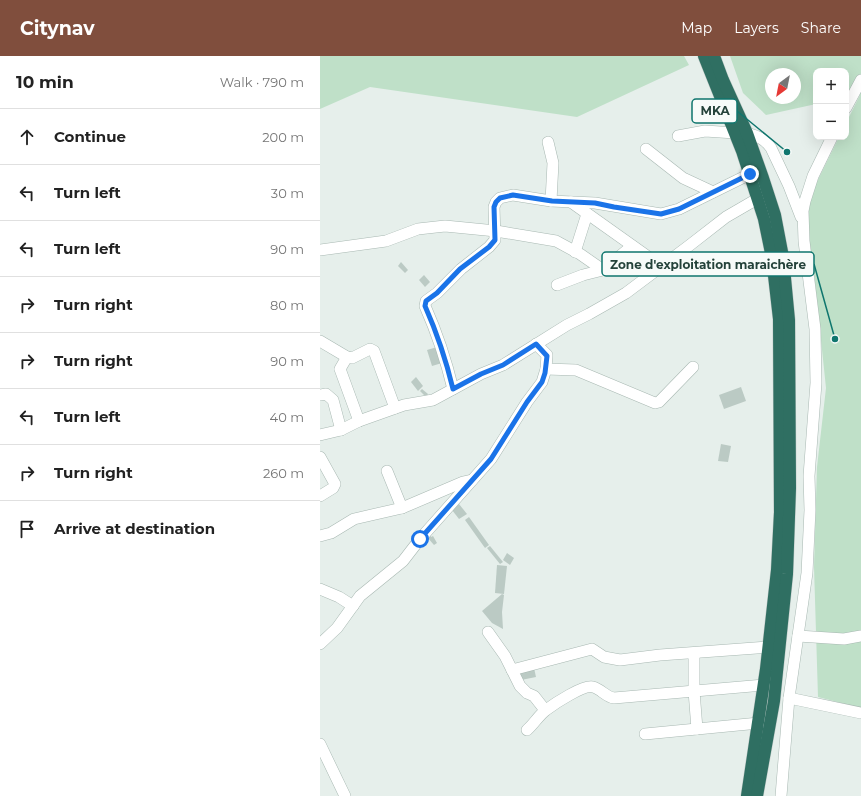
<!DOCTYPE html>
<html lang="en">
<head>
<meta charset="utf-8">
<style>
	:root { --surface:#fff; --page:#f6f6f6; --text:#222; --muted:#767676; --line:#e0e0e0; --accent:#804e3d }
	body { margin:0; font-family:Montserrat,sans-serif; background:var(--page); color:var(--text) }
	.controls { position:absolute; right:12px; top:12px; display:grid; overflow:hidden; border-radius:8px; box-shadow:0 4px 16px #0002 }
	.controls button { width:36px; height:36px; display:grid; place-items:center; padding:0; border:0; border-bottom:1px solid var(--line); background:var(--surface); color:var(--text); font:20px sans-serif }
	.compass { position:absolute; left:445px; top:12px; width:36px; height:36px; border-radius:50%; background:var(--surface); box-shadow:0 4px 16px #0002; rotate:212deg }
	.stop { position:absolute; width:12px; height:12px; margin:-9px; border:3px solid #1a73e8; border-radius:50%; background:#fff }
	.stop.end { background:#1a73e8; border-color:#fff; box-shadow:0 1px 4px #0008 }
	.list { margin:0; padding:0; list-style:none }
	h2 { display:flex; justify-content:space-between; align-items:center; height:52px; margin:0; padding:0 16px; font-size:17px }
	h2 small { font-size:13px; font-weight:400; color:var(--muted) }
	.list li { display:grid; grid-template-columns:26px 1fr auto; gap:12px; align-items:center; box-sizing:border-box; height:56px; padding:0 16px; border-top:1px solid var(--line) }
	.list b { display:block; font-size:15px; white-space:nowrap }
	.list em { font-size:13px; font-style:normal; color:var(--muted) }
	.icon { flex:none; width:22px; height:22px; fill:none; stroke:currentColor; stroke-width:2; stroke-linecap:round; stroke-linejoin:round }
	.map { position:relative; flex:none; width:541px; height:740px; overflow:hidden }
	header { display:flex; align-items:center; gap:24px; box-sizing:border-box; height:56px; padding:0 20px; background:var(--accent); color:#fff }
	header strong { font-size:19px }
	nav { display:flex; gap:22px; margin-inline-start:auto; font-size:14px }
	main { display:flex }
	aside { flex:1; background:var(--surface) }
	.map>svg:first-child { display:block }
</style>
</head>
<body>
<header>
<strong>Citynav</strong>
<nav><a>Map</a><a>Layers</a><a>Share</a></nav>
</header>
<main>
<aside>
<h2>10 min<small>Walk · 790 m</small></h2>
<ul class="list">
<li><svg class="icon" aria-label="ahead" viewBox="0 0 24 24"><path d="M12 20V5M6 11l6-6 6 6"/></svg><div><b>Continue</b></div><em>200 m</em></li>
<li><svg class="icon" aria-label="left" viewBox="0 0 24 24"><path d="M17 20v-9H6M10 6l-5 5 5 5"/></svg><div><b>Turn left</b></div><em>30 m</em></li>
<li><svg class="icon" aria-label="left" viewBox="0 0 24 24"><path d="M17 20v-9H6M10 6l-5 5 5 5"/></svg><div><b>Turn left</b></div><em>90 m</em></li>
<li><svg class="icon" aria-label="right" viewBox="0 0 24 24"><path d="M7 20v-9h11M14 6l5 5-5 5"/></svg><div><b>Turn right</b></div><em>80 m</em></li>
<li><svg class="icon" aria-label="right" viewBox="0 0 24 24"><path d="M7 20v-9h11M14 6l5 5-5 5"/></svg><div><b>Turn right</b></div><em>90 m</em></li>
<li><svg class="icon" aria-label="left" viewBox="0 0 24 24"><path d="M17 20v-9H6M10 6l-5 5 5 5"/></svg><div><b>Turn left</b></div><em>40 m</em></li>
<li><svg class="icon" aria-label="right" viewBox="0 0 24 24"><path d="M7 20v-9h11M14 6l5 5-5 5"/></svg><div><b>Turn right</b></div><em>260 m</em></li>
<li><svg class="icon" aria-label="arrive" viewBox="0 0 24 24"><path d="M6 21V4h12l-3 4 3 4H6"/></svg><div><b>Arrive at destination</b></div></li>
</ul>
</aside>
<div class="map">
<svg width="541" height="740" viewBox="0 0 541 740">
	<rect width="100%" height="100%" fill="#e6efeb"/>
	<g fill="#bfe0c8" fill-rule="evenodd">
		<polygon points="0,0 364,0 369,9 257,61 50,31 0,53"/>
		<path d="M410 0H541V652L498 641 494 511 497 411 506 332 494 217 488 179 489 154 492 136 519 81H526V67L540 39 526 42V15H496V48L446 59 423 37ZM451 18H475V42H451Z"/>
	</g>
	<g fill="#bbcac4">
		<polygon points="81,206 88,214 85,217 78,210"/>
		<polygon points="104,219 110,226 105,231 99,224"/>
		<polygon points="117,291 122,307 112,310 107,294"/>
		<polygon points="96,321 103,330 98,335 91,326"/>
		<polygon points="421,331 426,345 404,353 399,339"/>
		<polygon points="102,333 108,338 106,341 100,335"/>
		<polygon points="401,388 411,390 408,406 398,405"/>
		<polygon points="139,448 147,458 139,463 132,454"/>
		<polygon points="149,461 169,489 165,492 145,464"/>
		<polygon points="110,479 111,481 113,480 117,487 114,489 107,481"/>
		<polygon points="170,490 183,506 180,508 167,492"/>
		<polygon points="187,497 194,502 190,509 183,504"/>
		<polygon points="177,509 187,510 184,538 175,537"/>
		<polygon points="182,538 184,539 182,556 183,573 172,567 162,555"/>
		<polygon points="214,612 216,621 201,624 199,614"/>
	</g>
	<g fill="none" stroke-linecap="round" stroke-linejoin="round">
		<g stroke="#a8b8b2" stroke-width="12">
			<g id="minor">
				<polyline points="526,52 541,24"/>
				<path d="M427 77C437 80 445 83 451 92L469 130 481 161"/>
				<polyline points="358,80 385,75 415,77"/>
				<polyline points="228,86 233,107 231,145"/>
				<polyline points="326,93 363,122 393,136"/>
				<polyline points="251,146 341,210"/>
				<polyline points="0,194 66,185 98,173 125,170 176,175 236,185 260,198 283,214"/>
				<polyline points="255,196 267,158"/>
				<polyline points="237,229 263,219 283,214 312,190"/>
				<polyline points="0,285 27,301 32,302 50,293 54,295 75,352"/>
				<polyline points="27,301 20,313 39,365"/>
				<polyline points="226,313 256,314 335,347 339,346 373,311"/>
				<path d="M133 333C126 304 117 277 105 250L106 245 117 237 141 213 169 191 175 184 174 151 176 146 180 142 193 139 231 145 275 147 341 158 359 153 430 118"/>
				<polyline points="0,339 6,338 13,344 21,374"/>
				<polyline points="0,379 21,374 39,365 84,349 113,344 161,318 183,309 247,269 269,258 306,237 370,189 406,161 437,143"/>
				<polyline points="0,401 15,428 13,432 0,440"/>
				<polyline points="67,415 82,452"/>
				<polyline points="0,480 11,477 34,463 82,452 143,426 152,424"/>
				<polyline points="0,533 19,541 33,550"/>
				<polyline points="168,576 185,600 200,630 207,637 214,640 225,654"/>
				<polyline points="478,580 524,583 541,580"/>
				<polyline points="0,588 17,572 40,540 83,505 100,483 171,403 207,346 222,326 226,313 227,299 216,288"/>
				<polyline points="374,597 374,635 377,673"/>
				<polyline points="192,614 272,593 284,601 300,604 340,599 449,591"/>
				<polyline points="469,642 541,657"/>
				<path d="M207 674C214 668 219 659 226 654 234 648 264 628 273 631 281 633 286 641 294 642L444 629"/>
				<polyline points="325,678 439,667"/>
				<polyline points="0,688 25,740"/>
				<polyline points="461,740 469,642 487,517 490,454 489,420 496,327 495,273 484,185 483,155 485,145 493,120 512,81"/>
			</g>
		</g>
		<g stroke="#c2cac8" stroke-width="13">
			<g id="highway">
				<polyline points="384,0 422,95 444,163 452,202 459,263 460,456 457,514 446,613 427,740"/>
				<polyline points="394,0 403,24 427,77 443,122 455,159 463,201 469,264 470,432 467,518 454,645 437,740"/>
			</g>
		</g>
		<use href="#minor" stroke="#fff" stroke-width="11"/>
		<use href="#highway" stroke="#2f6f62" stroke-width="12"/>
	</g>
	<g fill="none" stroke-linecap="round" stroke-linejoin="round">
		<path stroke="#1a73e8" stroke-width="5" d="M100 483 171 403 207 346 222 326 225 317 227 300 216 288 183 309 161 318 133 333C126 304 117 277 105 250L106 245 117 237 140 213 169 191 175 184 174 151 176 146 180 142 193 139 232 145 275 147 294 151 341 158 359 153 430 118"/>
	</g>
	<path fill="none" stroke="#0f766e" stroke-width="1.5" d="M467 96L417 55M515 283L494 208"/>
	<g fill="#0f766e" stroke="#f7fbf9" stroke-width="1.5">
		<circle cx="467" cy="96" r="4"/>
		<circle cx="515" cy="283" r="4"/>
	</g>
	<g fill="#f7fbf9" stroke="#0f766e" stroke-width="1.5">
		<rect x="372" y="43" width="45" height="24" rx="4"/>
		<rect x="282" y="196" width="212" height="24" rx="4"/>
	</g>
	<g font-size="12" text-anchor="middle" font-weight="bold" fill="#24423a">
		<text x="395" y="59">MKA</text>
		<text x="388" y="213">Zone d'exploitation maraichère</text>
	</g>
</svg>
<div class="controls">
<button>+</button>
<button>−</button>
</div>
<svg class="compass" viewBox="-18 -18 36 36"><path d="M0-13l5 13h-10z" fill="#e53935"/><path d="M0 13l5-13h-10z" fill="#767676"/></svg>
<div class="stop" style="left:100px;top:483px"></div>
<div class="stop end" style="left:430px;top:118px"></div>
</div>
</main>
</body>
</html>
